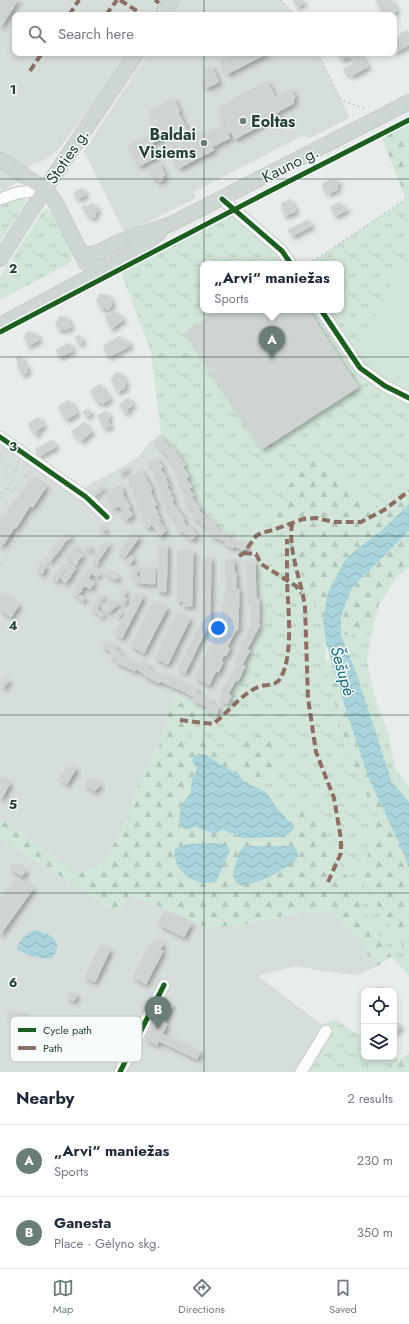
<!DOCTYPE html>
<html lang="en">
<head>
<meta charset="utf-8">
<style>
	:root { --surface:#fff; --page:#f2f2f3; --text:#1f2937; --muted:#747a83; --line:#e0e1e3; --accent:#697e78 }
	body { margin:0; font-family:Jost,sans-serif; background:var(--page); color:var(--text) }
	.controls { position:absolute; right:12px; bottom:12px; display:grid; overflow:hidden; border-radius:8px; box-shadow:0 2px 6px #0003 }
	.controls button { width:36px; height:36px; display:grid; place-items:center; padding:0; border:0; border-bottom:1px solid var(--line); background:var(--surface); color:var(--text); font:20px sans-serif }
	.you { position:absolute; left:218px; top:628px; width:14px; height:14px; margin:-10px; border:3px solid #fff; border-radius:50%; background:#1a73e8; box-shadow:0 0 0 6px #1a73e833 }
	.badge { display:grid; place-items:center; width:26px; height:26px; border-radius:50%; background:var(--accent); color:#fff; font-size:13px; font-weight:700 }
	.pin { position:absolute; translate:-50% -33px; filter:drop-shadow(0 1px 2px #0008) }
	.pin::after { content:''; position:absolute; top:21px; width:14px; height:12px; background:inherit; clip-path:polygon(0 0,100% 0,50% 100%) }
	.popup { position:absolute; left:200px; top:261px; width:144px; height:52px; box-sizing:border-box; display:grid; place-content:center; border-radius:8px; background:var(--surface); filter:drop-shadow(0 1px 3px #0005); font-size:13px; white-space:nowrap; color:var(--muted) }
	.popup b { font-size:15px; color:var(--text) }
	.popup::after { content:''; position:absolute; left:50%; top:100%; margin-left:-8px; border:8px solid transparent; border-top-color:var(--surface) }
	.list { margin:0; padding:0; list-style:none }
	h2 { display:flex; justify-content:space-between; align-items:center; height:52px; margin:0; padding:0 16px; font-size:17px }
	h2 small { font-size:13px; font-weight:400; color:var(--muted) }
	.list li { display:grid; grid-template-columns:26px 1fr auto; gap:12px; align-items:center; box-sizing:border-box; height:72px; padding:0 16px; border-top:1px solid var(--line) }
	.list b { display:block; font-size:15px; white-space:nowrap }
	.list p { margin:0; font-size:13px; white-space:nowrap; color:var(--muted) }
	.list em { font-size:13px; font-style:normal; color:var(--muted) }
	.icon { flex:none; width:22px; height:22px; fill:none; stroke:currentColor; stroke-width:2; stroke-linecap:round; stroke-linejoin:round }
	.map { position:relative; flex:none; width:409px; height:1072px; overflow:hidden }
	.search { position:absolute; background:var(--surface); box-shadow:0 2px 6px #0003; left:12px; right:12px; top:12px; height:44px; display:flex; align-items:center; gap:10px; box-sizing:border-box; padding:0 14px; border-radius:8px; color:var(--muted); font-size:15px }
	.sheet { height:196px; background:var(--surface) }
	nav { display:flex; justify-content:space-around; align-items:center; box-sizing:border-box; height:56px; border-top:1px solid var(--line); background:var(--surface); font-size:11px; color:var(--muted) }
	nav a { display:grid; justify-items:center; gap:2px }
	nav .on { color:var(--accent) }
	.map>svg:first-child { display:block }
</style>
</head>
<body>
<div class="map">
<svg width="409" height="1072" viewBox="0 0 409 1072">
	<defs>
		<pattern id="grass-tufts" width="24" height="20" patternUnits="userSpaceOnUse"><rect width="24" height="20" fill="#d1e6d8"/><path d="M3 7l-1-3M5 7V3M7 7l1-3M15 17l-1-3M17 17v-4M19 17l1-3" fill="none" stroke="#b3c6ba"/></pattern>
		<pattern id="forest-firs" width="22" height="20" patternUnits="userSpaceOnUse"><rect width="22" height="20" fill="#d1e6d8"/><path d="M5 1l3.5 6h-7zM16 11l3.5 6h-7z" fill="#b3c6ba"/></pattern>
		<pattern id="water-waves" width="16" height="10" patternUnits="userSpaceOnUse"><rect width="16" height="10" fill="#a9d4db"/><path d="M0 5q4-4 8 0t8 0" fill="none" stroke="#91b7bd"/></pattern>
		<filter id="shadow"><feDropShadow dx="3" dy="3" stdDeviation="2" flood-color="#0004"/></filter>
	</defs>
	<rect width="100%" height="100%" fill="#e8edeb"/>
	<g fill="#d6dedb">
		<polygon points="0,0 163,0 153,15 15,15 15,53 129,53 113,77 59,149 45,160 32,164 20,181 0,192"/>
		<polygon points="180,0 280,0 296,15 172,15"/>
		<polygon points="148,53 318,53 350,118 312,137 309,138 302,136 194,192 196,198 125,234 84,151"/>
		<polygon points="161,433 185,461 194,495 219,529 249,543 257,561 263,624 247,665 227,705 216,716 201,708 168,714 159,746 143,772 125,822 104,863 80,873 73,871 0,818 0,437 80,493 88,485 112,473 138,457 150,442"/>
		<polygon points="0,838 109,907 120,910 129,895 161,907 209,928 243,925 303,912 328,911 348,927 364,948 375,967 357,975 327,972 296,966 258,976 321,1024 294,1072 0,1072"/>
	</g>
	<g fill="url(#grass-tufts)">
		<polygon points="13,198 20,198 27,200 0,242 0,205"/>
		<polygon points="406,199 409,201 409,491 384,510 377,506 275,512 313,602 323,621 326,643 325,664 363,789 377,816 374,837 367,856 359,869 365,888 394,930 409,959 409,976 392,957 360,906 350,881 340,867 331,840 298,811 294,813 278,809 266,792 252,786 256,780 271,782 275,772 239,766 203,742 191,737 192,724 203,715 201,708 216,716 227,705 247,665 263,624 257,561 249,543 219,529 194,495 185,461 161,433 151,352 120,270 236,211 291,264 203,264 203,310 341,310 341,264 309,264"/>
		<polygon points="45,208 51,212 73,252 73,256 70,263 0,300 0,277"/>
		<polygon points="372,633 367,661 374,695 388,733 396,770 409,787 409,802 392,782 357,675 341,635"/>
		<polygon points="336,1020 364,1038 364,1057 394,1057 399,1060 394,1072 294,1072 321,1024"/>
	</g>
	<g fill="url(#forest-firs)">
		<polygon points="409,122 409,201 406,199 381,136"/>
		<polygon points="306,459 316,459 377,506 384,510 409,491 409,504 383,529 357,549 328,592 323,621 313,602 275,512 280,500"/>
		<polygon points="409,531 409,567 397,577 379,604 372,633 341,635 341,616 352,588"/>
		<polygon points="330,657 348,717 368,777 404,854 409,869 409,959 394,930 365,888 359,869 367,856 374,837 377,816 363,789 342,732 325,664"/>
		<path d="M175 692 201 708 203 715 192 724 191 737 203 742 238 765C239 751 241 748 250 736L258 735 271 740C277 757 277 766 271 782L256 780 252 786 246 783 239 775 197 769 192 780 190 794 181 805 186 830 196 827 215 834 223 830 243 838 290 822 278 809 294 813 302 807 315 813 331 840 340 867 350 881 360 906 392 957 375 967 364 948 348 927 328 911 303 912 243 925 209 928 161 907 129 895 120 910 109 907 0 838V818L74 871 80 873 104 863 125 822 143 772 159 746Z"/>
		<polygon points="409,1053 409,1072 394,1072 399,1060"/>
	</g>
	<polygon fill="#d1e6d8" points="409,248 409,381 356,354"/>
	<g fill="url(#water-waves)">
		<polygon points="409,504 409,531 352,588 341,616 341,635 357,675 392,782 409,802 409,869 404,854 368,777 348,717 326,643 323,621 328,592 345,560 357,549 383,529"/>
		<polygon points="197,754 204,754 239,775 246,783 266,792 278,809 290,822 294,829 285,837 243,838 223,830 215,834 196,827 186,830 181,827 179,820 181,805 190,794 192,780 197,769 192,760"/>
		<path d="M222 843 227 846 230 850 216 882C211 882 204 884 199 882 184 878 172 864 175 849L187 844Z"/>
		<path d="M244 846H290C295 847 297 850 299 855L295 862 263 880 242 886 236 883 233 874 239 853Z"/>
		<path d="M35 930C51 934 65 941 52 958 43 960 24 955 17 949 18 940 27 933 35 930Z"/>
	</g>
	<g fill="#cfd4d2" stroke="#d1d6d4" filter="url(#shadow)">
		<polygon points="0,0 18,0 0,28"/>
		<polygon points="293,0 302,0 304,3 297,7"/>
		<polygon points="376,0 391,0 397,11 389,15 383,15"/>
		<polygon points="407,30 409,34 409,45 394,53 394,40 401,36 400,34"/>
		<polygon points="235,53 268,53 227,74 220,61"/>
		<polygon points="337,53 360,53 368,67 351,76 349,73 346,74 343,69 354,63 350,56 341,60"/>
		<polygon points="211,66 219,82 206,88 203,82 208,79 204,70"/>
		<polygon points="267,81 275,97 291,89 295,97 293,101 294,103 276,113 278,116 271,120 269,117 264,120 265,123 235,139 231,132 228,134 230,138 212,147 214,150 179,168 149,111 173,98 180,111 178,112 189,134 195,131 198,136 204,133 205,134 223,125 224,128 228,126 225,120 223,121 217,109"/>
		<polygon points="157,130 162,138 150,144 157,157 139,166 128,145"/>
		<polygon points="159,163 165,175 163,176 164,179 159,182 158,179 155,180 149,168"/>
		<polygon points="332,179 334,181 337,179 339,184 336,185 338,189 328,194 326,191 324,191 322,184"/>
		<polygon points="82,188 86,195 77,199 73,193"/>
		<polygon points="290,199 296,211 285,216 281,208 283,208 281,204"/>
		<polygon points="340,202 343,208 345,207 347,210 335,216 330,207"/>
		<polygon points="93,203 98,211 94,214 96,216 92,218 91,216 89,217 82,207 85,205 86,207"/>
		<polygon points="308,220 312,226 292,236 288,230"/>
		<polygon points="102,294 104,296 107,294 113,303 111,304 112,306 107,310 105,307 102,310 96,300 99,298 98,296"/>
		<polygon points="219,310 308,310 358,387 262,449 186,332"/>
		<polygon points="115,311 118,317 121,315 123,320 111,329 105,316"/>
		<polygon points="61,316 62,318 66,316 71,327 65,330 64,328 59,331 55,322 59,320 58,318"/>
		<polygon points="30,331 31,334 35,332 39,340 28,346 24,337 26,336 25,334"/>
		<polygon points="79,335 83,342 79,344 75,337"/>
		<polygon points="120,336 123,342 127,340 130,346 108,357 103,346"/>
		<polygon points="69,343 73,351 59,357 56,350"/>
		<polygon points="20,356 25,366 27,365 28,368 26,369 28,372 22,375 17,364 18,363 16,358"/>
		<polygon points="119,372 120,375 121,374 126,384 124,385 125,388 117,392 111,379 114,378 113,375"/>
		<polygon points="100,384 110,399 102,404 100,402 98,403 90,391"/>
		<polygon points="129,398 133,405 127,409 129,411 125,413 119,404"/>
		<polygon points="69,400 77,413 66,420 58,407"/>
		<polygon points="88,409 91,414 86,417 83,412"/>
		<polygon points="106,411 110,418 107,420 111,426 105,429 97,415"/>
		<polygon points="38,417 44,426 37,430 38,433 35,435 28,424"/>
		<polygon points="84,422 92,432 81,441 71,432"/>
		<polygon points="161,436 170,448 172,447 185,465 183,467 189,476 186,479 192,487 189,489 194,495 192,497 200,508 198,509 208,520 210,519 220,531 230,535 228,537 236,541 237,539 247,544 244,551 234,546 233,548 225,544 226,542 212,536 204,524 202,525 198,519 196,520 192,514 194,512 185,501 188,499 183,493 185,491 179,483 182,480 176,471 178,470 165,452 164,453 155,441"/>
		<polygon points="52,440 56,447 39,456 35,449"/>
		<polygon points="156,458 163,467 160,469 167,478 165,479 169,485 167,487 172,493 170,494 174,500 172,502 185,520 183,521 187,527 189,525 197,535 191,540 182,531 181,532 176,525 178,524 165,506 167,504 163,498 165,497 160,491 163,489 158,484 160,482 154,473 156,472 149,463"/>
		<polygon points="125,467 127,469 121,474 119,471"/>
		<polygon points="141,470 152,490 150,491 157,505 154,506 158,513 157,514 161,520 159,521 166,531 160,536 152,525 148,528 143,522 145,520 141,514 143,513 139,507 140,506 136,500 138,498 132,489 134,488 128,479"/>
		<polygon points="31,477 46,487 33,507 30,506 16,528 14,528 4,544 3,543 0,547 0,519 3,515 4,516 16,498 17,500"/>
		<polygon points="119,485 124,492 122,493 130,507 128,508 133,515 126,520 121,513 123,511 119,506 114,509 109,502 111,501 106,495"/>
		<polygon points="102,486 104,489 101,491 98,488"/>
		<polygon points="97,490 99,492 94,497 91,494"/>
		<polygon points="101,525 106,529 104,532 99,528"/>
		<polygon points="66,533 71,537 69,540 64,536"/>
		<polygon points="133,533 139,538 125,557 119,552"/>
		<polygon points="62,537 67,540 64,543 60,540"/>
		<polygon points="59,540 64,544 62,547 57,543"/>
		<polygon points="105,542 109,545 107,548 103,545"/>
		<polygon points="56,545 61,548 59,551 54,547"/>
		<polygon points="86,545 91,548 89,551 84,547"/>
		<polygon points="159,545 167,545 167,568 158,568"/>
		<polygon points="73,546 78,550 76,553 71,549"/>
		<polygon points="101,546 106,549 105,552 99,549"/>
		<polygon points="53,548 58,552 56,555 51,551"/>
		<polygon points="99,549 104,552 102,556 97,553"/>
		<polygon points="70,550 75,554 73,557 68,553"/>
		<polygon points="178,550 193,551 192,601 177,601"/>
		<polygon points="50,552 55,556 53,558 48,555"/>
		<polygon points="78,552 83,555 81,558 76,555"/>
		<polygon points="96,553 101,556 99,560 94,556"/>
		<polygon points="68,554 73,557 71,560 66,557"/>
		<polygon points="75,555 80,558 78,561 73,557"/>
		<polygon points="131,555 134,558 130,564 126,561"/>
		<polygon points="47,556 52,559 50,562 45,558"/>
		<polygon points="95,558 99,562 97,565 92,561"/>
		<polygon points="204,558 211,558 210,619 209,624 185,673 178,669 203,619"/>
		<polygon points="73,559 78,562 76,565 71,561"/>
		<polygon points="226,560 234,560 234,573 236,573 236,589 239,589 238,630 236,630 227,647 230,648 226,656 224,655 221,661 223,662 218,673 216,671 209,685 195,678 222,623 222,604 225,604 225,589 227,589 228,575 225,575"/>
		<polygon points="246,561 255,561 256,599 259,599 259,622 251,620 251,599 248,599"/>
		<polygon points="41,563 46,567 44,570 39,566"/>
		<polygon points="63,564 68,568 66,571 61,567"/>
		<polygon points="71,564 76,568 74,571 69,567"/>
		<polygon points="134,566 140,568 139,572 133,570"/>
		<polygon points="39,567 44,571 42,574 37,570"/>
		<polygon points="89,567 94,571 92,573 87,570"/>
		<polygon points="141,567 155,568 155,584 140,583"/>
		<polygon points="60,568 65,572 63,574 58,571"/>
		<polygon points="68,568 73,572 71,575 66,571"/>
		<polygon points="158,568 167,568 166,592 158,591"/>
		<polygon points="107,570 112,573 110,576 105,573"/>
		<polygon points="56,571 62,575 60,578 54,574"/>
		<polygon points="86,571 91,574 89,577 84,574"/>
		<polygon points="95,571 100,574 98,577 93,574"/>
		<polygon points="132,571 137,573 136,576 131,573"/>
		<polygon points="66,572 71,576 69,579 64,575"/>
		<polygon points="113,573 118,577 116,580 110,577"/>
		<polygon points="54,575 59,579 57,581 52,578"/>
		<polygon points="84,575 89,578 86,581 82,577"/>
		<polygon points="63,576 68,579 66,583 61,579"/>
		<polygon points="135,577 139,577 138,583 135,582"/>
		<polygon points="81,579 87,582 85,586 79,582"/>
		<polygon points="89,579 94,582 93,585 87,582"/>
		<polygon points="79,582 84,586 82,589 77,585"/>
		<polygon points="87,583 92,586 90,589 85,586"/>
		<polygon points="77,586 82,590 80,593 75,589"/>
		<polygon points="123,589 126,591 124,596 120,594"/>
		<polygon points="74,590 79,593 77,596 72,592"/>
		<polygon points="0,593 19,605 11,617 0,610"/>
		<polygon points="136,593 143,597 122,638 115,634"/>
		<polygon points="99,594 104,597 102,600 97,597"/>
		<polygon points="80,595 85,598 83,601 78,598"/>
		<polygon points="123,597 127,599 124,604 121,602"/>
		<polygon points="111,599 114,601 111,607 108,605"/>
		<polygon points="153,601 167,608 144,653 131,646"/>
		<polygon points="184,601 192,601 192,606 183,606"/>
		<polygon points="94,602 99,605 97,608 92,605"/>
		<polygon points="115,602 118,604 114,609 111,607"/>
		<polygon points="92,606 98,609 96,612 91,609"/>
		<polygon points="107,606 112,609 110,612 105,609"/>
		<polygon points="98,610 104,614 102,617 97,613"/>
		<polygon points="119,610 122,612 119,617 116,615"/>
		<polygon points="176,613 190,619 168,664 155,658"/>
		<polygon points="254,621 260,625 247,649 250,650 242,665 245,666 238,681 236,680 228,694 231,696 227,704 219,700 223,693 221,691 238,663 235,662 242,648 240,647"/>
		<polygon points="105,641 116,646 115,649 121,653 120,655 138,663 139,661 149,667 148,669 162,676 163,673 181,682 178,689 160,681 159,683 144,675 145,674 136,669 135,671 116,662 117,660 110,656 111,652 102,647"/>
		<polygon points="4,678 9,681 4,687 0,685"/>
		<polygon points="182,683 197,690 196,693 212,701 211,703 219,707 216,715 206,710 208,707 192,700 194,697 179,689"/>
		<polygon points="68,765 76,769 67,784 59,779"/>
		<polygon points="0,777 10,784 0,800"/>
		<polygon points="89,778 100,785 95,791 85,785"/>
		<polygon points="14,863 26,871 22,876 10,869"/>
		<polygon points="16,877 33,889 0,935 0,900"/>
		<polygon points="165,911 191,924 184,937 158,924"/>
		<polygon points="155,939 163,944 160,950 163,951 146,984 133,977 149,945 151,946"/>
		<polygon points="100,945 110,950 95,982 85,977"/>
		<polygon points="377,987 388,989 387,991 376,991"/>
		<polygon points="70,992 77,995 74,1001 67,998"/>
		<polygon points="162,1000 172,1005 164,1023 167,1024 162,1034 200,1052 197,1059 159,1041 157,1045 146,1039 156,1019 153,1018"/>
		<polygon points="11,1010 16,1015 20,1011 27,1017 21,1024 22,1025 20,1029 16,1026 18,1024 7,1015"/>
		<polygon points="394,1021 401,1026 394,1034"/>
		<polygon points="27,1034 34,1039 21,1057 15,1052"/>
	</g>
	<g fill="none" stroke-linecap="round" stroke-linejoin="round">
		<g stroke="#c5cac8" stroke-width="13">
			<g id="minor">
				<polyline points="0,199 17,193 45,189"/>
				<polyline points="222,199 282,251 291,264"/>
				<polyline points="321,310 360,368 385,386 409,398"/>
				<polyline points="0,437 86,497 107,517"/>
				<polyline points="120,1072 164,985"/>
				<polyline points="301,1072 326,1031"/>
			</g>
		</g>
		<g stroke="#c3ccc9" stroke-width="16">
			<g id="major">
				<polyline points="162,15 172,0"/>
				<polyline points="0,160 45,189 56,203 86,263 95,267 106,267"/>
				<polyline points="81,253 90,254 99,252 119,242 171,224 409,102"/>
				<polyline points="0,259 45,189 137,53"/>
				<polyline points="0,325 130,255 160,232"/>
			</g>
		</g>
		<g stroke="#c3ccca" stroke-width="1.5" stroke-dasharray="2 3" stroke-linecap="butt">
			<polyline points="280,0 296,15"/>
			<polyline points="318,53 341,100 363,108 365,113"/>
			<polyline points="309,264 406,199 409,200"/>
			<polyline points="0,454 11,481"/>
			<polyline points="26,477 31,475 51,489"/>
			<polyline points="7,488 13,491 31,469"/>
			<polyline points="0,498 11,481 19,460"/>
			<polyline points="0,564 54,485"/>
		</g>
		<use href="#minor" stroke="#fcfcfc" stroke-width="11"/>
		<use href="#major" stroke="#cfd7d5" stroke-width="14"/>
		<g stroke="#8d6e63" stroke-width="4" stroke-dasharray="8 4" stroke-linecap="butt">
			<polyline points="120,0 143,15"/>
			<polyline points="155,0 159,3"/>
			<polyline points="69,15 79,0"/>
			<polyline points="106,15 117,0"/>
			<polyline points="30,71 42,53"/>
			<path d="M292 523C288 552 301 579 305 607L308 698 316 752 334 798 341 839V853L328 882"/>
			<polyline points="244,553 256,554 261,564 296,586 301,593"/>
			<polyline points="239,556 244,553 256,536 261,533 273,530 303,519 316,518 334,522 361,522 384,510 409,491"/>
			<path d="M180 720 213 724C228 713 240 695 258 687 265 684 275 687 280 679 294 656 288 609 287 582 287 568 287 553 287 539"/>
		</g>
		<g stroke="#f7fbf9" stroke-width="8">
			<g id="cycleway">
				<polyline points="222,199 282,251 291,264"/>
				<polyline points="321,310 360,368 385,386 409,398"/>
				<polyline points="0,332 268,192 409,120"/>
				<polyline points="0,437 86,497 107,517"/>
				<polyline points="120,1072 164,985"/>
			</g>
		</g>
		<use href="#cycleway" stroke="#1b5e20" stroke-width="5"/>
	</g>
	<path fill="none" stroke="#24423a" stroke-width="1" stroke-opacity="0.55" d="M204 0V15M204 53V1072M0 179H409M0 357H409M0 536H409M0 715H409M0 893H409"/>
	<g fill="#697e78" stroke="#f7fbf9" stroke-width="1.5">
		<circle cx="243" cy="121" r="4"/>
		<circle cx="204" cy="143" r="4"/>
	</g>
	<g text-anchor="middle" stroke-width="3" stroke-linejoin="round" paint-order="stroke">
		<g font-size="16" font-weight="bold" fill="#24423a" stroke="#f7fbf9" text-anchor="start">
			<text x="251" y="127">Eoltas</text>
			<text x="196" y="140" text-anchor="end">Baldai<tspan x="196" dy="18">Visiems</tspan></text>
		</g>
		<g font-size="16" fill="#24423a" stroke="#f7fbf9">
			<text transform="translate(67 156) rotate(-56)" y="6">Stoties g.</text>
			<text transform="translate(290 164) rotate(-27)" y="6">Kauno g.</text>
		</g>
		<g font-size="17" font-style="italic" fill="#1c6f80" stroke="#f7fbf9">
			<text transform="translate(343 671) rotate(74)" y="6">Šešupė</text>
		</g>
	</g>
	<rect x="10" y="1016" width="132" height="46" rx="6" fill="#f7fbf9" stroke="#b8c4c0" stroke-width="1"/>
	<rect x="18" y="1028" width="18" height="4" fill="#1b5e20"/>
	<rect x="18" y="1046" width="18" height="4" fill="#8d6e63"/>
	<g font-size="11" fill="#24423a">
		<text x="43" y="1034">Cycle path</text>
		<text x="43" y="1052">Path</text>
	</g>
	<g font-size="13" text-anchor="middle" font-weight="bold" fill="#24423a" stroke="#f7fbf9" stroke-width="3" stroke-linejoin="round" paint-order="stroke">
		<text x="13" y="94">1</text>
		<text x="13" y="273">2</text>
		<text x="13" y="451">3</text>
		<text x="13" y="630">4</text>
		<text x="13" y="809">5</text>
		<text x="13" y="987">6</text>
	</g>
</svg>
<div class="controls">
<button><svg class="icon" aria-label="locate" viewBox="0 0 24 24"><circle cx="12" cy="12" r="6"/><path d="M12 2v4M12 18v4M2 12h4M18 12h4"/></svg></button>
<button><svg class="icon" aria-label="layers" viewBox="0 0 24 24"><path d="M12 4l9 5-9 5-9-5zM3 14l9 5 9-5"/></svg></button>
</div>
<div class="you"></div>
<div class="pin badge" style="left:272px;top:359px">A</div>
<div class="popup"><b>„Arvi“ maniežas</b>Sports</div>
<div class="pin badge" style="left:158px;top:1029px">B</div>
<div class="search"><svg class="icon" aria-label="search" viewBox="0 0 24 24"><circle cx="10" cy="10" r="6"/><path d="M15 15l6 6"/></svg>Search here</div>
</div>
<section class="sheet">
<h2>Nearby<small>2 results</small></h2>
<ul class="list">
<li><span class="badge">A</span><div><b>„Arvi“ maniežas</b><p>Sports</p></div><em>230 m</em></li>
<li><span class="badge">B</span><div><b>Ganesta</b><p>Place · Gėlyno skg.</p></div><em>350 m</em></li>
</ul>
</section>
<nav>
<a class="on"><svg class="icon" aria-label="map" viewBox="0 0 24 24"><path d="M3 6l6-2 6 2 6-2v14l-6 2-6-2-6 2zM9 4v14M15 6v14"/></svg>Map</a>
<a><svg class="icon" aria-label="directions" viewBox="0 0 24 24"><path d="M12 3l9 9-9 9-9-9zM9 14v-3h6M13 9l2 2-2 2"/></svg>Directions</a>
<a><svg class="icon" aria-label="saved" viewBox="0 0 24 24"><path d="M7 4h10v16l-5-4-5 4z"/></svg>Saved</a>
</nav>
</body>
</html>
